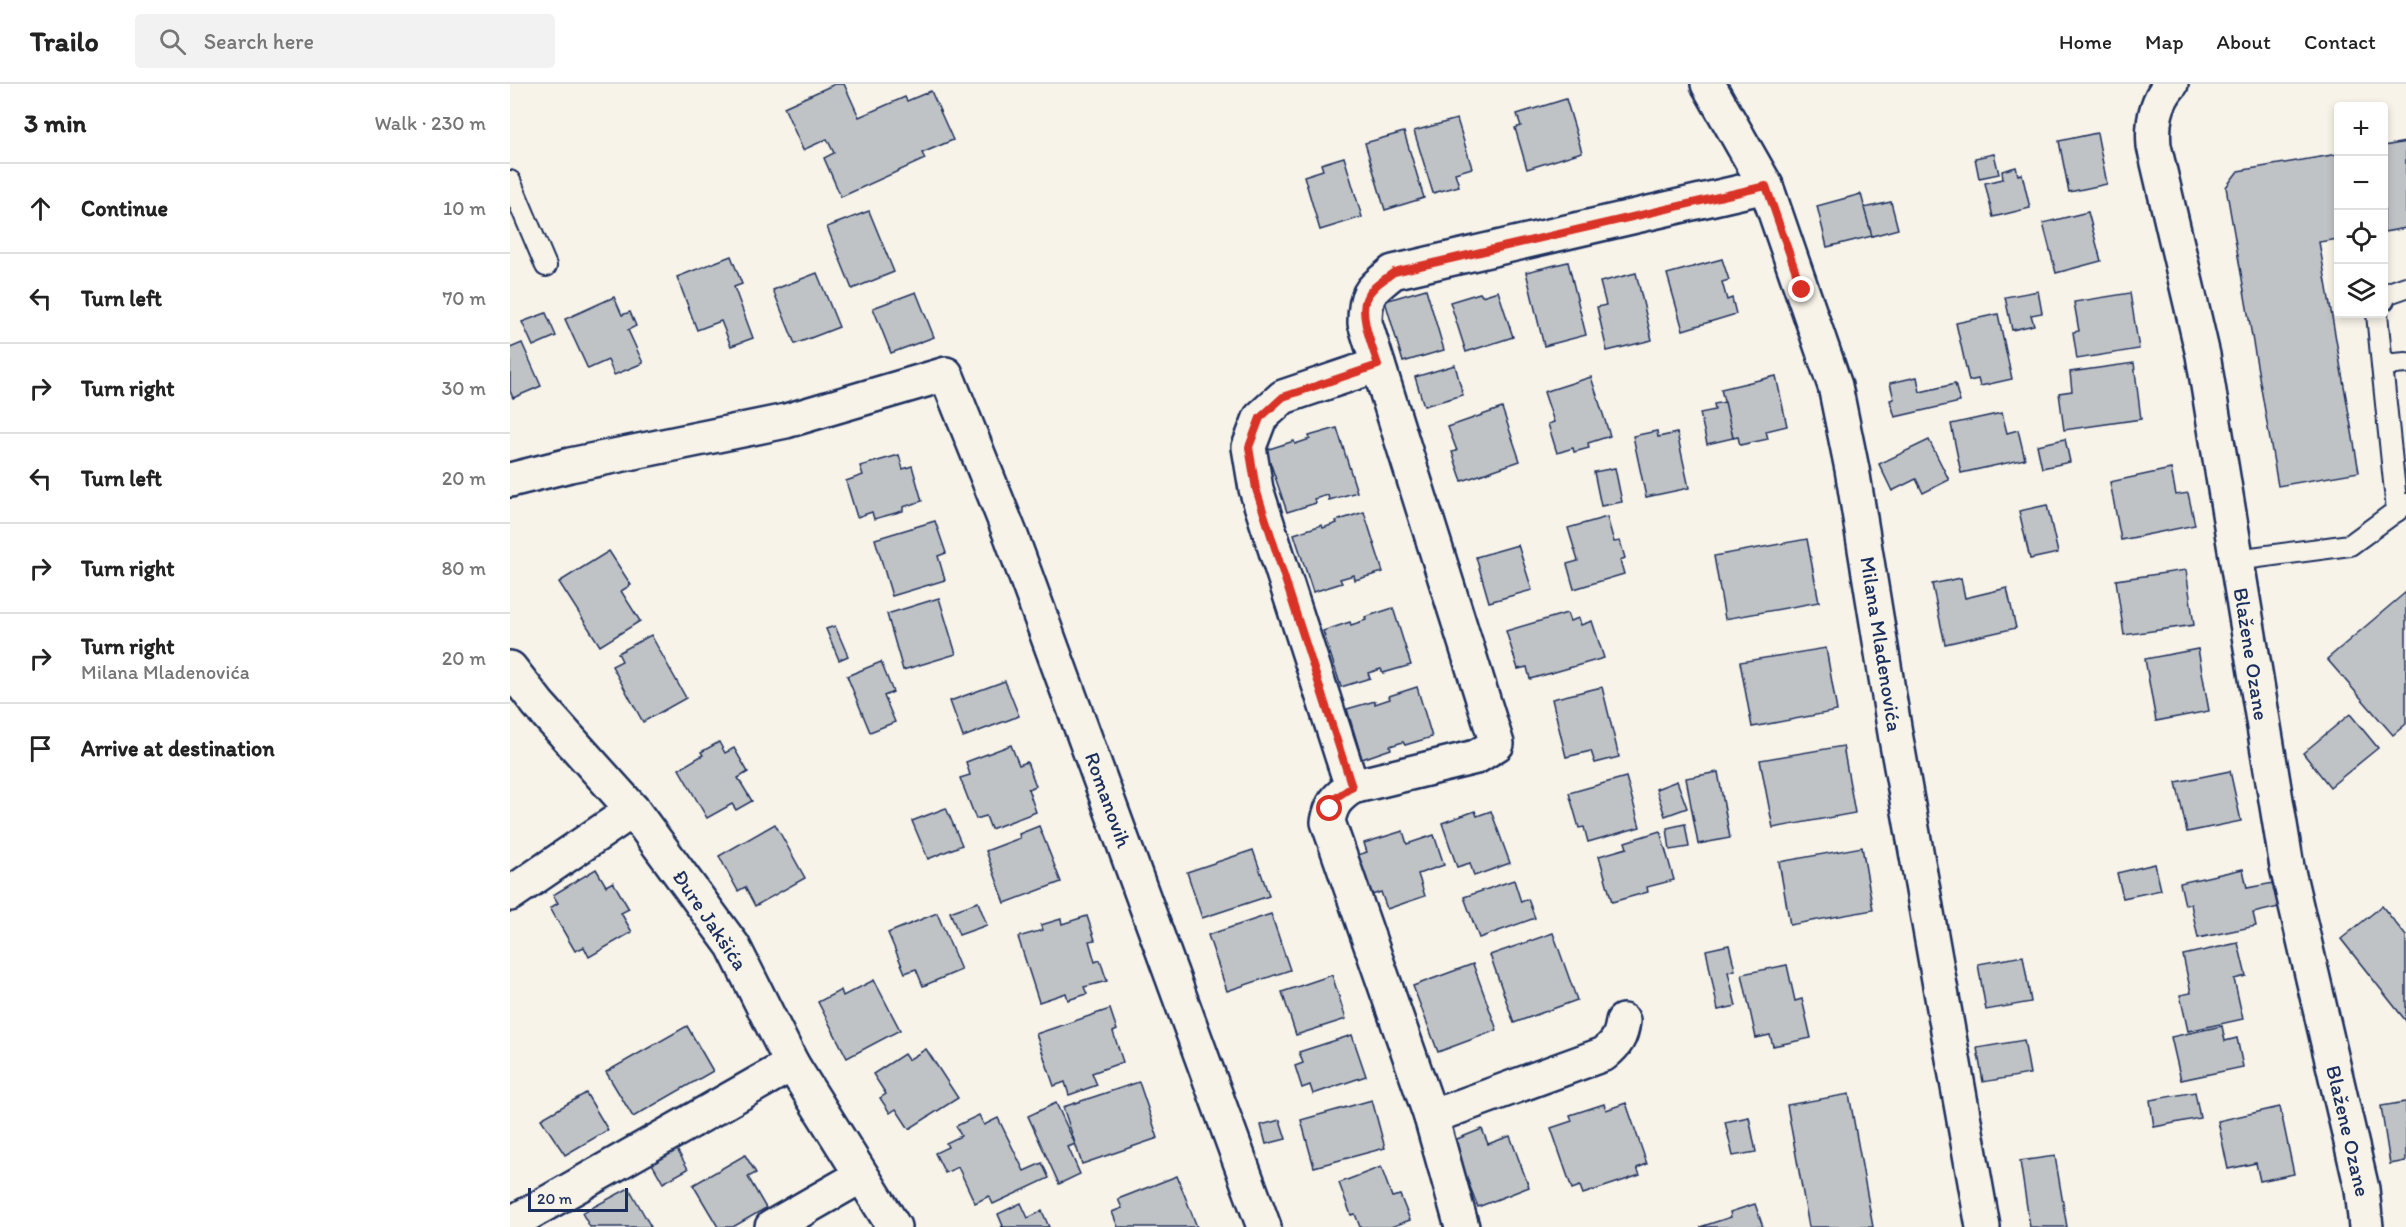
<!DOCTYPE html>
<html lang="en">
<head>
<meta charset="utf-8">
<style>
	:root { --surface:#fff; --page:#f2f2f2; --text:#222; --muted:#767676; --line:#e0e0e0 }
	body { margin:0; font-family:Itim,sans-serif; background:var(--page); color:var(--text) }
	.controls { position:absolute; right:18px; top:18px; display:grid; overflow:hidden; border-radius:6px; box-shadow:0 3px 9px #0003 }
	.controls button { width:54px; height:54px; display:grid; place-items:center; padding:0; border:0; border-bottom:2px solid var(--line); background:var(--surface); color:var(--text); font:30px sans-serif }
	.scale { position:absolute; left:18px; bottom:15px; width:100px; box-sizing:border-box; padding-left:6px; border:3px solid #1b2f5e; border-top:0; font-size:16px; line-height:21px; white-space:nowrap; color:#1b2f5e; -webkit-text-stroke:4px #f7f3e8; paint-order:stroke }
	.stop { position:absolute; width:18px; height:18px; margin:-14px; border:4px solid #d93025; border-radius:50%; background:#fff }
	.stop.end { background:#d93025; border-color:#fff; box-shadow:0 2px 6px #0008 }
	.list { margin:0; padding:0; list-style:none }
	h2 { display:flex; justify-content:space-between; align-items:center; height:78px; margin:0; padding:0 24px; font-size:26px }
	h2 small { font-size:20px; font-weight:400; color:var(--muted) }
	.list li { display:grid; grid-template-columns:39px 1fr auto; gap:18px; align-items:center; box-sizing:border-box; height:90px; padding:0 24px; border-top:2px solid var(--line) }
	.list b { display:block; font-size:22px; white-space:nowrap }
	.list p { margin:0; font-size:20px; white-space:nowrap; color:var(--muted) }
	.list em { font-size:20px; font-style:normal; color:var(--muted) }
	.icon { flex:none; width:33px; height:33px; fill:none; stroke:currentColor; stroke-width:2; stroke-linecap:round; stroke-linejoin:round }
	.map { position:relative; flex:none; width:1896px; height:1143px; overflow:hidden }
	header { display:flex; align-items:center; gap:36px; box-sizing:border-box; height:84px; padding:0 30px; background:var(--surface); border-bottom:2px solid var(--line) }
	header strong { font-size:28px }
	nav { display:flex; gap:33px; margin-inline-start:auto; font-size:21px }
	.search { width:420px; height:54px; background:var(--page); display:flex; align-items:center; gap:15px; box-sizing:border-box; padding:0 21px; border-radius:6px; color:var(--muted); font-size:22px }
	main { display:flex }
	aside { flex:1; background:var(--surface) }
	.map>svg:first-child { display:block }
</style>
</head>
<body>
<header>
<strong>Trailo</strong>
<div class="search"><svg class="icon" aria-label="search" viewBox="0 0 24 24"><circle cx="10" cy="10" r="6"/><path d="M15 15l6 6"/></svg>Search here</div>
<nav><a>Home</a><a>Map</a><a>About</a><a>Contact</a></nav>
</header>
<main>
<aside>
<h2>3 min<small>Walk · 230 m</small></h2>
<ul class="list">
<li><svg class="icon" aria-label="ahead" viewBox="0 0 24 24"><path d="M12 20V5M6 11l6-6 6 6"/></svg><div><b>Continue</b></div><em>10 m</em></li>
<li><svg class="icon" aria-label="left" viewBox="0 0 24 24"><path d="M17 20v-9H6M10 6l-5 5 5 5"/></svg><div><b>Turn left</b></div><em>70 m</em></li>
<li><svg class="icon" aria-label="right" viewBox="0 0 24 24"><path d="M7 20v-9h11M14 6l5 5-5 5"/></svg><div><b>Turn right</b></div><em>30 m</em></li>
<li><svg class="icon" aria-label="left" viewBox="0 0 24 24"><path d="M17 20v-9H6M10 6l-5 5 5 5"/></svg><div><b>Turn left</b></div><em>20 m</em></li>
<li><svg class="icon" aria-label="right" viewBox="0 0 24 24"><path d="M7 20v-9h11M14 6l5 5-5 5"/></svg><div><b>Turn right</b></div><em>80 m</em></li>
<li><svg class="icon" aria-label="right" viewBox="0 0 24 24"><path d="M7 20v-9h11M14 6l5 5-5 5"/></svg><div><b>Turn right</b><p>Milana Mladenovića</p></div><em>20 m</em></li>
<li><svg class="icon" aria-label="arrive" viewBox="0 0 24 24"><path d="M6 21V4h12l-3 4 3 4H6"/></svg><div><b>Arrive at destination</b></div></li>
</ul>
</aside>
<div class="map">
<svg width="1896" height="1143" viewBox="0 0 1896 1143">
	<rect width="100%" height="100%" fill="#f7f3e8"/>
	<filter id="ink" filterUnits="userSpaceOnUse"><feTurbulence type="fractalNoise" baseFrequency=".0167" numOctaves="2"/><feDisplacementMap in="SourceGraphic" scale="12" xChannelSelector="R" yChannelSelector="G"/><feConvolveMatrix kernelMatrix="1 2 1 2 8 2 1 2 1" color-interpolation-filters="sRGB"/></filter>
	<g filter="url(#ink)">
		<g fill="#c0c3c5" stroke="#1b2f5e" stroke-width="1.5">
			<polygon points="325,0 334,0 349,33 395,13 397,17 421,7 443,56 412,69 415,75 331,113 314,74 324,69 317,55 293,66 274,23"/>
			<polygon points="1056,15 1072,68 1017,85 1005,44 1011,42 1007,30"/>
			<polygon points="947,35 962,84 945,89 949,102 923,109 904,47"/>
			<polygon points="894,48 914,114 875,126 855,59"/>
			<polygon points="1587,49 1597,100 1559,108 1549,57"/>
			<polygon points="1896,58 1896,144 1874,148 1874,62"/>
			<polygon points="1484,70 1489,90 1469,94 1465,74"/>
			<polygon points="1828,70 1828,155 1809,158 1849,388 1768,402 1716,103 1728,87"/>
			<polygon points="834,73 852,133 810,146 794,92 813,86 811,80"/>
			<polygon points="1506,83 1508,91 1512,90 1520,124 1483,133 1475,99 1493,95 1492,87"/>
			<polygon points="1351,110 1362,152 1317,163 1307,122"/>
			<polygon points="1381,118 1388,145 1362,152 1354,124"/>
			<polygon points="359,127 384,188 342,205 317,143"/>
			<polygon points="1578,128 1591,177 1546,189 1533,139"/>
			<polygon points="221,172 232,200 224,203 243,254 221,262 211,237 187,246 167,193"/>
			<polygon points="1212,175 1219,196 1212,198 1217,216 1222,214 1226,230 1173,246 1157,190"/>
			<polygon points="1058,178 1076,251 1034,262 1016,188"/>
			<polygon points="307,189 329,243 285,260 263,206"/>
			<polygon points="1126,189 1142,256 1097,267 1087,223 1096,221 1090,198"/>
			<polygon points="916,205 934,266 893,278 875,217"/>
			<polygon points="988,207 1003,253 956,268 940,218 970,209 972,212"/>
			<polygon points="1528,207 1532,229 1521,231 1524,241 1502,246 1495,213"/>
			<polygon points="406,208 424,253 381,269 363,224"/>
			<polygon points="1620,209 1629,265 1567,275 1563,248 1569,247 1564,218"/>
			<polygon points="104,213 112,231 120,228 126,242 118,246 133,279 104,291 98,276 78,285 55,235"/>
			<polygon points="36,229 46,252 23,262 12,238"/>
			<polygon points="1488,230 1502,295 1470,302 1468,295 1459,297 1446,239"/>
			<polygon points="12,259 31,302 3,314 0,307 0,264"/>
			<polygon points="1624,279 1631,335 1554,346 1549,309 1562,307 1560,288"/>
			<polygon points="945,281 953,311 914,322 905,293"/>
			<polygon points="1266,292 1277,342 1256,347 1258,355 1230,361 1228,353 1223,354 1211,305"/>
			<polygon points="1081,293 1100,352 1078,359 1079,364 1064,368 1063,364 1047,369 1038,340 1044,338 1034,308"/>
			<polygon points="1407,293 1410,308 1445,300 1450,318 1385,333 1380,316 1384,315 1380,299"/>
			<polygon points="1215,318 1223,354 1197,360 1190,329 1205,326 1204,320"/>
			<polygon points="992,324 1010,377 952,397 942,368 947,367 938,343"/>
			<polygon points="1492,329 1497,349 1508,346 1515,375 1451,389 1441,340"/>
			<polygon points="827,344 847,408 819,416 818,411 804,415 806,419 777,428 756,366 784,357 785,360 800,355 799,352"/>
			<polygon points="1147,347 1148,353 1167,349 1179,404 1136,413 1123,352"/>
			<polygon points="1555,355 1560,378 1532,384 1527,361"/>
			<polygon points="1419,356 1439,396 1413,409 1406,395 1382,407 1369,380"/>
			<polygon points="389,371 393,385 402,382 412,417 393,423 393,427 364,435 362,428 347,433 336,397 353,391 350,382"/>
			<polygon points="1105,384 1112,418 1091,422 1084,388"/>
			<polygon points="1661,385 1666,411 1678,409 1685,441 1611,456 1600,398"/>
			<polygon points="1537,421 1548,469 1520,475 1509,427"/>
			<polygon points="854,428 873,488 845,496 844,491 830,495 832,499 803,508 784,450 812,441 813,444 827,439 826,437"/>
			<polygon points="1097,433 1104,458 1110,457 1115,474 1110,476 1114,490 1064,505 1057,480 1068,477 1058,444"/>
			<polygon points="425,437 436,469 428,472 435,496 382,512 365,455"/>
			<polygon points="1297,455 1309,518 1215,535 1204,472"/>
			<polygon points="1008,461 1022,506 979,518 966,473"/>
			<polygon points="99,467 121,501 111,507 130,537 90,562 49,498"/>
			<polygon points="1676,486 1684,541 1614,551 1606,496"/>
			<polygon points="1451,494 1455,514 1497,504 1506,544 1435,560 1422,500"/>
			<polygon points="1896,508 1896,640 1883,651 1817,575"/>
			<polygon points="429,514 446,570 393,586 377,530"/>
			<polygon points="883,524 901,581 873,589 871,585 858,589 860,594 831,603 813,547 840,538 841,541 856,536 855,533"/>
			<polygon points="1057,529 1060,537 1069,534 1071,541 1082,537 1094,574 1020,595 1017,583 1008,585 996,547"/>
			<polygon points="325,542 338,572 329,576 316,545"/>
			<polygon points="141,551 176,614 133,638 102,582 112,577 108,569"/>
			<polygon points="1316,564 1327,627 1242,643 1230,578"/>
			<polygon points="1688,565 1699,627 1646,637 1635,575"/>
			<polygon points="371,578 383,608 374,612 385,638 360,648 337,592"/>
			<polygon points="495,597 509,632 453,653 440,617"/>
			<polygon points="907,603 922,653 895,661 893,658 880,662 881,665 852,675 837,625 865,617 865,620 880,615 879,612"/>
			<polygon points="1092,603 1109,673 1085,679 1081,667 1056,673 1042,615"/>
			<polygon points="1840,630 1868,664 1820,703 1793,669"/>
			<polygon points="209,658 215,669 224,664 238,688 228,694 242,717 226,726 222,720 197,734 169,685 193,671 191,668"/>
			<polygon points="501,661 509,681 517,678 526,702 518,705 526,728 481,745 476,732 466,735 450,694 460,691 456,678"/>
			<polygon points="1333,662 1345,729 1263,744 1250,676"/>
			<polygon points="1720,687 1731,737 1677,748 1666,698"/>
			<polygon points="1208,688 1220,754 1188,760 1176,694"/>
			<polygon points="1116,693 1130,743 1078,758 1074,743 1069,744 1059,709"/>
			<polygon points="1167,697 1177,724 1155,732 1146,705"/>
			<polygon points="436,724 452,761 418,775 402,737"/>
			<polygon points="965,727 967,732 981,727 1000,779 964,792 960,779 947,783 932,739"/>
			<polygon points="265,740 295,794 245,822 235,803 228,807 209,772"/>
			<polygon points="1175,740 1179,763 1160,766 1157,744"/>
			<polygon points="529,742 551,798 495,819 476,767 510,754 509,750"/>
			<polygon points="893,747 897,760 924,751 934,781 908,790 915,812 877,825 871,808 862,811 848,771 857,768 854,759"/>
			<polygon points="1150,747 1164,796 1137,803 1138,808 1102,818 1089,772 1117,764 1115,758"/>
			<polygon points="1352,763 1363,826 1280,841 1269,778"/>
			<polygon points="743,766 759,812 692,834 677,788"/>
			<polygon points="1645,780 1651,806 1613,814 1607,789"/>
			<polygon points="86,785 96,802 103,798 119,825 111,829 122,848 79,873 74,863 65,867 40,824 48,819 43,811"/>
			<polygon points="1733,785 1737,804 1763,799 1769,823 1743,829 1746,842 1688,854 1681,820 1675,821 1670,799"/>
			<polygon points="1004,796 1011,818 1018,815 1025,834 969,854 954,813"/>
			<polygon points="468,818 477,841 449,851 440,828"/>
			<polygon points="1872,822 1896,852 1896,937 1831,855"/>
			<polygon points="427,829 451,886 413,902 406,885 395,889 378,849"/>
			<polygon points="761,830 780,886 717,907 698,851"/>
			<polygon points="577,832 585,856 579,857 585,878 590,876 597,897 574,903 577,910 558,916 556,909 529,918 508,853 533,846 531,841 551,835 552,840"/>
			<polygon points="1043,849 1067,916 1004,939 980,871"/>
			<polygon points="1728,859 1736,892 1724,895 1733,935 1678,947 1670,911 1681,909 1673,871"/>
			<polygon points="1219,861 1225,886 1218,888 1226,922 1208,926 1196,866"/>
			<polygon points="1513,872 1521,918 1476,926 1468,880"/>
			<polygon points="963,880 987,946 928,968 903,902"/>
			<polygon points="1277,881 1285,917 1292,915 1301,954 1263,962 1260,951 1246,954 1232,890"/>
			<polygon points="822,891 836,935 786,951 772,908"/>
			<polygon points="364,896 390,946 337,974 308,918 331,906 333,912"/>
			<polygon points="600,925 607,946 603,948 613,978 582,989 587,1001 559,1011 555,998 544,1002 526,950"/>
			<polygon points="177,942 203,987 123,1033 96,988"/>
			<polygon points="1712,942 1715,957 1727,954 1733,983 1671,996 1661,953"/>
			<polygon points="842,951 856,992 803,1010 800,1001 792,1004 785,982 793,979 789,968"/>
			<polygon points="1514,956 1520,990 1473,998 1467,964"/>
			<polygon points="416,965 448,1014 399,1045 386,1025 380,1029 370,1014 376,1010 363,990 394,970 398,976"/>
			<polygon points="629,998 648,1054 572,1080 553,1023"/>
			<polygon points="1685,1008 1690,1034 1644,1043 1640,1016"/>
			<polygon points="76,1009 98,1046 55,1071 31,1035"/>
			<polygon points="1339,1010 1363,1143 1299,1143 1277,1021"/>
			<polygon points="862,1016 875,1064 804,1083 791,1036"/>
			<polygon points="1896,1018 1896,1077 1880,1080 1871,1022"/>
			<polygon points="546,1019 565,1060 558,1063 570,1090 549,1100 518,1032"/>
			<polygon points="1116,1019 1137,1080 1127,1084 1130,1091 1073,1110 1070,1102 1062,1105 1041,1044 1062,1037 1060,1031 1094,1020 1096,1026"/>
			<polygon points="1770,1023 1784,1090 1750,1097 1746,1079 1718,1085 1708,1037"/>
			<polygon points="469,1031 474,1041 488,1034 514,1087 532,1079 539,1094 483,1120 479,1112 465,1119 448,1083 435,1089 425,1069 438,1063 436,1059 451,1052 446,1042"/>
			<polygon points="1239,1033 1246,1068 1223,1072 1215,1038"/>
			<polygon points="770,1036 776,1055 756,1060 751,1041"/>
			<polygon points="972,1045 978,1060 1000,1052 1019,1103 968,1123 942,1057"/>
			<polygon points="165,1062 178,1085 153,1099 140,1076"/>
			<polygon points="235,1071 246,1089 238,1093 256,1124 223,1143 208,1143 183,1101"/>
			<polygon points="1545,1072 1557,1143 1520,1143 1510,1077"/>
			<polygon points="871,1083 882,1113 890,1111 900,1136 881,1143 850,1143 845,1130 841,1131 829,1099"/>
			<polygon points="667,1092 687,1143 608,1143 602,1128 612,1124 608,1115"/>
			<polygon points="119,1104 141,1143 80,1143 72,1129"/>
			<polygon points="511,1119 518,1134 532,1127 539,1143 491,1143 493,1142 488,1130"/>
			<polygon points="1245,1120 1253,1143 1190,1143 1221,1133 1220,1128"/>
		</g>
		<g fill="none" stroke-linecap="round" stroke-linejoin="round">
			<g stroke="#1b2f5e" stroke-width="24">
				<g id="lane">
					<polyline points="0,97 36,182"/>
					<polyline points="1874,216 1876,210 1896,203"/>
					<polyline points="1867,230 1872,281"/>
					<polyline points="1887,427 1872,281 1896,279"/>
					<polyline points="1726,476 1840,461 1896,420"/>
				</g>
			</g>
			<g stroke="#1b2f5e" stroke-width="38">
				<g id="street">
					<polyline points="1198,0 1256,102 1325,302 1342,385 1385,649 1473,1143"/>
					<path d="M1661 0C1645 18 1642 39 1644 62L1693 271 1777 783 1852 1105 1856 1143"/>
					<polyline points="0,396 60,381 276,337 436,290 501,452 754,1143"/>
					<polyline points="0,584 28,620 123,726 223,862 282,980 384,1143"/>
					<polyline points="842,703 746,405 739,363 750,334 773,313 868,281"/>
					<polyline points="0,810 123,726"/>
					<path d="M921 1033 1094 970C1106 960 1111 954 1113 937"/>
					<polyline points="0,1140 282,980"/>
					<polyline points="262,1143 351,1092"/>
					<path d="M952 1143 921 1033 818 738C821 720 827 713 842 703L966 673 987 660 855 239C855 208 860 207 883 188L1256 102"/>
				</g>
			</g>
			<use href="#lane" stroke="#f7f3e8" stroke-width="20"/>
			<use href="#street" stroke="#f7f3e8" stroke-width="33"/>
		</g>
	</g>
	<g fill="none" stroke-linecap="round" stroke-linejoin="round" filter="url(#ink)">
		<path stroke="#d93025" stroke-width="8" d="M820 725 827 713 842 703 746 405 739 363 750 334 773 313 868 281C863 264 849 232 856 215 861 203 874 196 884 188L1256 102 1292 206"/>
	</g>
	<g text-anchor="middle" stroke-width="4.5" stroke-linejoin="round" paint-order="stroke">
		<g font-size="21" fill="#1b2f5e" stroke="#f7f3e8">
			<text transform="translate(1371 560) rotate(81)" y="7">Milana Mladenovića</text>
			<text transform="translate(1741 570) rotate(81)" y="7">Blažene Ozane</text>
			<text transform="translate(598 716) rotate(70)" y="7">Romanovih</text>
			<text transform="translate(200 836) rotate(56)" y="7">Đure Jakšića</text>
			<text transform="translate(1838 1047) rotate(77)" y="7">Blažene Ozane</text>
		</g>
	</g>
</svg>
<div class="controls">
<button>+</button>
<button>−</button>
<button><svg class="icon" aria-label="locate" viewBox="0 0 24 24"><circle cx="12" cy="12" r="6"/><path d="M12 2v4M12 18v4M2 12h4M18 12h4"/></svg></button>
<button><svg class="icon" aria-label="layers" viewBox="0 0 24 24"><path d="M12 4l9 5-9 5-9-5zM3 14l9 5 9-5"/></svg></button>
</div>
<div class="scale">20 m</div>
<div class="stop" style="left:820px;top:725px"></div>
<div class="stop end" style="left:1292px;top:206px"></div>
</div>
</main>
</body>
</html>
